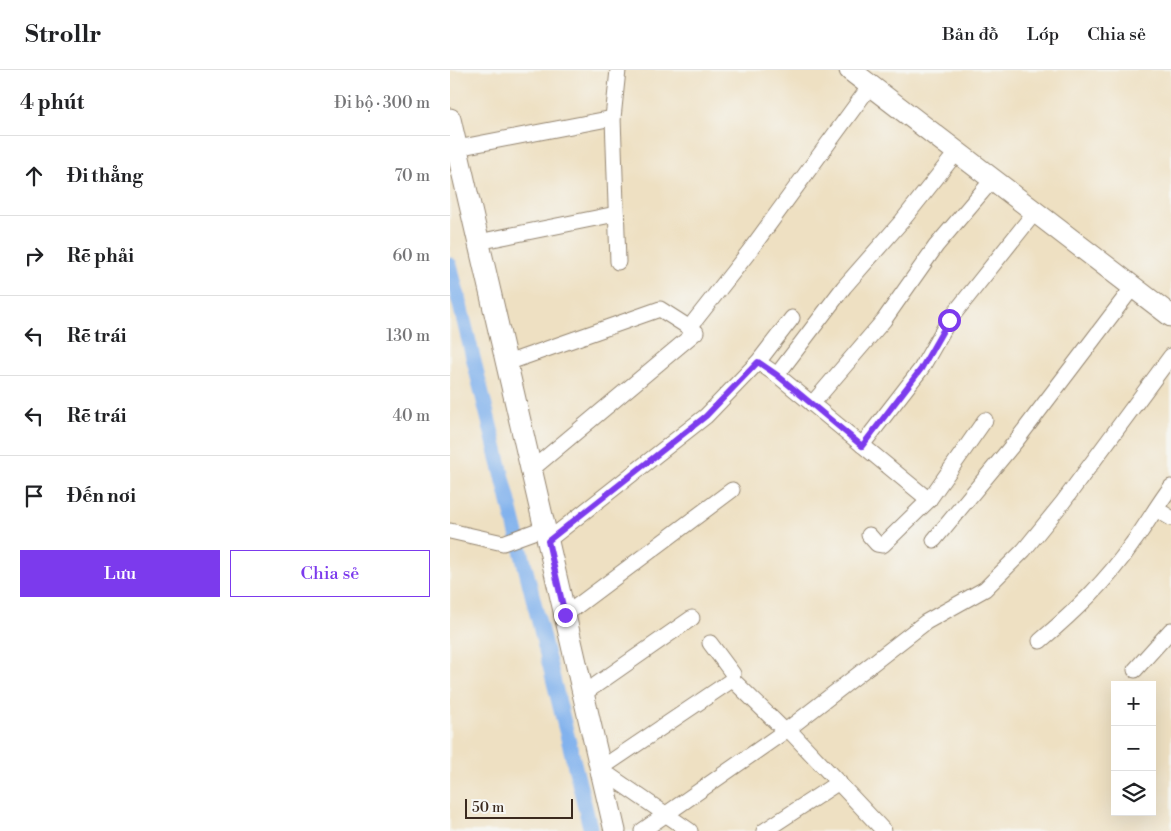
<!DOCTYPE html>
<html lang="vi">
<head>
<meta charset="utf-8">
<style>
	:root { --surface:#fff; --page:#f6f6f6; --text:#202124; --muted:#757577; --line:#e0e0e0; --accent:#7c3aed }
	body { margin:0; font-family:"Libre Bodoni",serif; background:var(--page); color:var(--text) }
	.controls { position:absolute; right:15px; bottom:15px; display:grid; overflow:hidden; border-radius:0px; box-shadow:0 5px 20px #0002 }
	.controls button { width:45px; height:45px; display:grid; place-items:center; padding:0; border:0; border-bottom:1px solid var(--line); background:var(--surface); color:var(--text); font:25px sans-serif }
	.scale { position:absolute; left:15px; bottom:12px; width:108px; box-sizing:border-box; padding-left:5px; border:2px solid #3b2a1e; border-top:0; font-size:14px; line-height:18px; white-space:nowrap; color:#3b2a1e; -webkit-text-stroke:4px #f6f6f2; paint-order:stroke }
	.stop { position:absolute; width:15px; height:15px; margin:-11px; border:4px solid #7c3aed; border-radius:50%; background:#fff }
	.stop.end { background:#7c3aed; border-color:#fff; box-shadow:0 1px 5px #0008 }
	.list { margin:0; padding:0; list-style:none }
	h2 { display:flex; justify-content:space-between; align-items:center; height:65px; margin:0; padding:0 20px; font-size:21px }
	h2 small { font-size:16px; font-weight:400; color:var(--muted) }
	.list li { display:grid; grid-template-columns:32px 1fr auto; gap:15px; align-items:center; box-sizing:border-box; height:80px; padding:0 20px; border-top:1px solid var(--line) }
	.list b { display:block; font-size:19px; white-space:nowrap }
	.list em { font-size:16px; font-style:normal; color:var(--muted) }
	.actions { display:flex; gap:10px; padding:15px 20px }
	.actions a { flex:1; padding:11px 0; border:1px solid var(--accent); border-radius:0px; text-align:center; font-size:18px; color:var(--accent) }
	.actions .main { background:var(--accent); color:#fff }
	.icon { flex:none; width:28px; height:28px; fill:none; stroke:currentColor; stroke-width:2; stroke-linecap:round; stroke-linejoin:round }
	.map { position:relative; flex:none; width:721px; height:761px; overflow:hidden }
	header { display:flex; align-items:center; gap:30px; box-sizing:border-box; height:70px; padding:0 25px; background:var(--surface); border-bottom:1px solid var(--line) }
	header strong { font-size:24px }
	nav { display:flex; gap:28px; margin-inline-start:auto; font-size:18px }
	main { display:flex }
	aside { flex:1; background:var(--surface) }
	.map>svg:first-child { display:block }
</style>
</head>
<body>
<header>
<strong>Strollr</strong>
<nav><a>Bản đồ</a><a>Lớp</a><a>Chia sẻ</a></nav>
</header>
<main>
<aside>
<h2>4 phút<small>Đi bộ · 300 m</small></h2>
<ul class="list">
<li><svg class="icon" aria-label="ahead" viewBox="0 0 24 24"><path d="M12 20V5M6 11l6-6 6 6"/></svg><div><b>Đi thẳng</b></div><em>70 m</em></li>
<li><svg class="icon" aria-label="right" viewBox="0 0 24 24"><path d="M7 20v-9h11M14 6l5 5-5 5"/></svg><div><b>Rẽ phải</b></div><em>60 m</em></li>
<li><svg class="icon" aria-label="left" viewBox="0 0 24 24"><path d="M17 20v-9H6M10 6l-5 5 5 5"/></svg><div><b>Rẽ trái</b></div><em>130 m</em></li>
<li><svg class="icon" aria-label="left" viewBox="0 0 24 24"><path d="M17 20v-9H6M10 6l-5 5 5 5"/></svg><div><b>Rẽ trái</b></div><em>40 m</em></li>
<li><svg class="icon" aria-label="arrive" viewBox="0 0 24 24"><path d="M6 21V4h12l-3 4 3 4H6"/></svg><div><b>Đến nơi</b></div></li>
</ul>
<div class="actions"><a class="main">Lưu</a><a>Chia sẻ</a></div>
</aside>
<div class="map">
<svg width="721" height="761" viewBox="0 0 721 761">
	<rect width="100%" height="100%" fill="#f6f6f2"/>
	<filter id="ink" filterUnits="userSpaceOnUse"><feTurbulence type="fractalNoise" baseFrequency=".02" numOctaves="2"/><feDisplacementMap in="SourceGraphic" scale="10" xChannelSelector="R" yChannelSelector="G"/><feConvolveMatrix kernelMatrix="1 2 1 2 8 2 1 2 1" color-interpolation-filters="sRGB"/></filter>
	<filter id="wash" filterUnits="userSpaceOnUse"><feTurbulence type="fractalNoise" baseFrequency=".0096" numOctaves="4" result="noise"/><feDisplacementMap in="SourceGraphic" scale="20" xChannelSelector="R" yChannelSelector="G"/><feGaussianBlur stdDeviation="1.12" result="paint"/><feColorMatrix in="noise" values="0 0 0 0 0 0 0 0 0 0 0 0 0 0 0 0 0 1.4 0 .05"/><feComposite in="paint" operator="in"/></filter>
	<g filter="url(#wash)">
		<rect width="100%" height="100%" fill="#eee0c2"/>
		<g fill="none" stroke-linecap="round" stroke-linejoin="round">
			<polyline stroke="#82b2ed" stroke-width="15" points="0,195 141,761"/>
		</g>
	</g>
	<g filter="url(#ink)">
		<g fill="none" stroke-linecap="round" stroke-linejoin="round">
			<g stroke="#948570" stroke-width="17">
				<g id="street">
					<polyline points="168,0 163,48 168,192"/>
					<polyline points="7,78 163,48"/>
					<polyline points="28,172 166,144"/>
					<polyline points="239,258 298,183 420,16"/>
					<polyline points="308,292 327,305 479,430"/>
					<polyline points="57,293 210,239 246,262 81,400"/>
					<polyline points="327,305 394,217 452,151 506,83"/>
					<polyline points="362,334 434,250 486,176 543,109"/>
					<polyline points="412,375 471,299 499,250 585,142"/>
					<polyline points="706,439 721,448"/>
					<polyline points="0,461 53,473 94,458"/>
					<polyline points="419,465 427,474 433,475 479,430 535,350"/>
					<polyline points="484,470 566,371 683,217"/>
					<polyline points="97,471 256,346 308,292 342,248"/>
					<polyline points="115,545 282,420"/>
					<path d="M590 571C624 542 657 511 682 474 696 456 707 435 721 417"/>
					<polyline points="685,600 721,560"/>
					<polyline points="286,613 335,661"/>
					<polyline points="133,624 242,548"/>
					<polyline points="338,659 434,761"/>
					<polyline points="192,761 338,659 476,552 535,519 574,480 613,432 721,286"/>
					<polyline points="240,761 150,699 282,610 283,604 260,573"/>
					<polyline points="314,761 389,712"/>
				</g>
			</g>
			<g stroke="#948570" stroke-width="23">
				<g id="secondary">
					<polyline points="400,0 721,246"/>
					<polyline points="0,49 165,761"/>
				</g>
			</g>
			<use href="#street" stroke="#fff" stroke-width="15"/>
			<use href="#secondary" stroke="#fff" stroke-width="21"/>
		</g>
	</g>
	<g fill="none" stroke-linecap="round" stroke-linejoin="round" filter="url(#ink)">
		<polyline stroke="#7c3aed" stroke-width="6" points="115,545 98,471 256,346 308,292 327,305 412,376 471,299 499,250"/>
	</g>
</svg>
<div class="controls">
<button>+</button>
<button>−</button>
<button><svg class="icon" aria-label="layers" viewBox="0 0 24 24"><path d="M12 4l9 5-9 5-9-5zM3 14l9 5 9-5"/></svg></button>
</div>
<div class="scale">50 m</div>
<div class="stop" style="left:499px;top:250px"></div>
<div class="stop end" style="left:115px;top:545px"></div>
</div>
</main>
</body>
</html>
